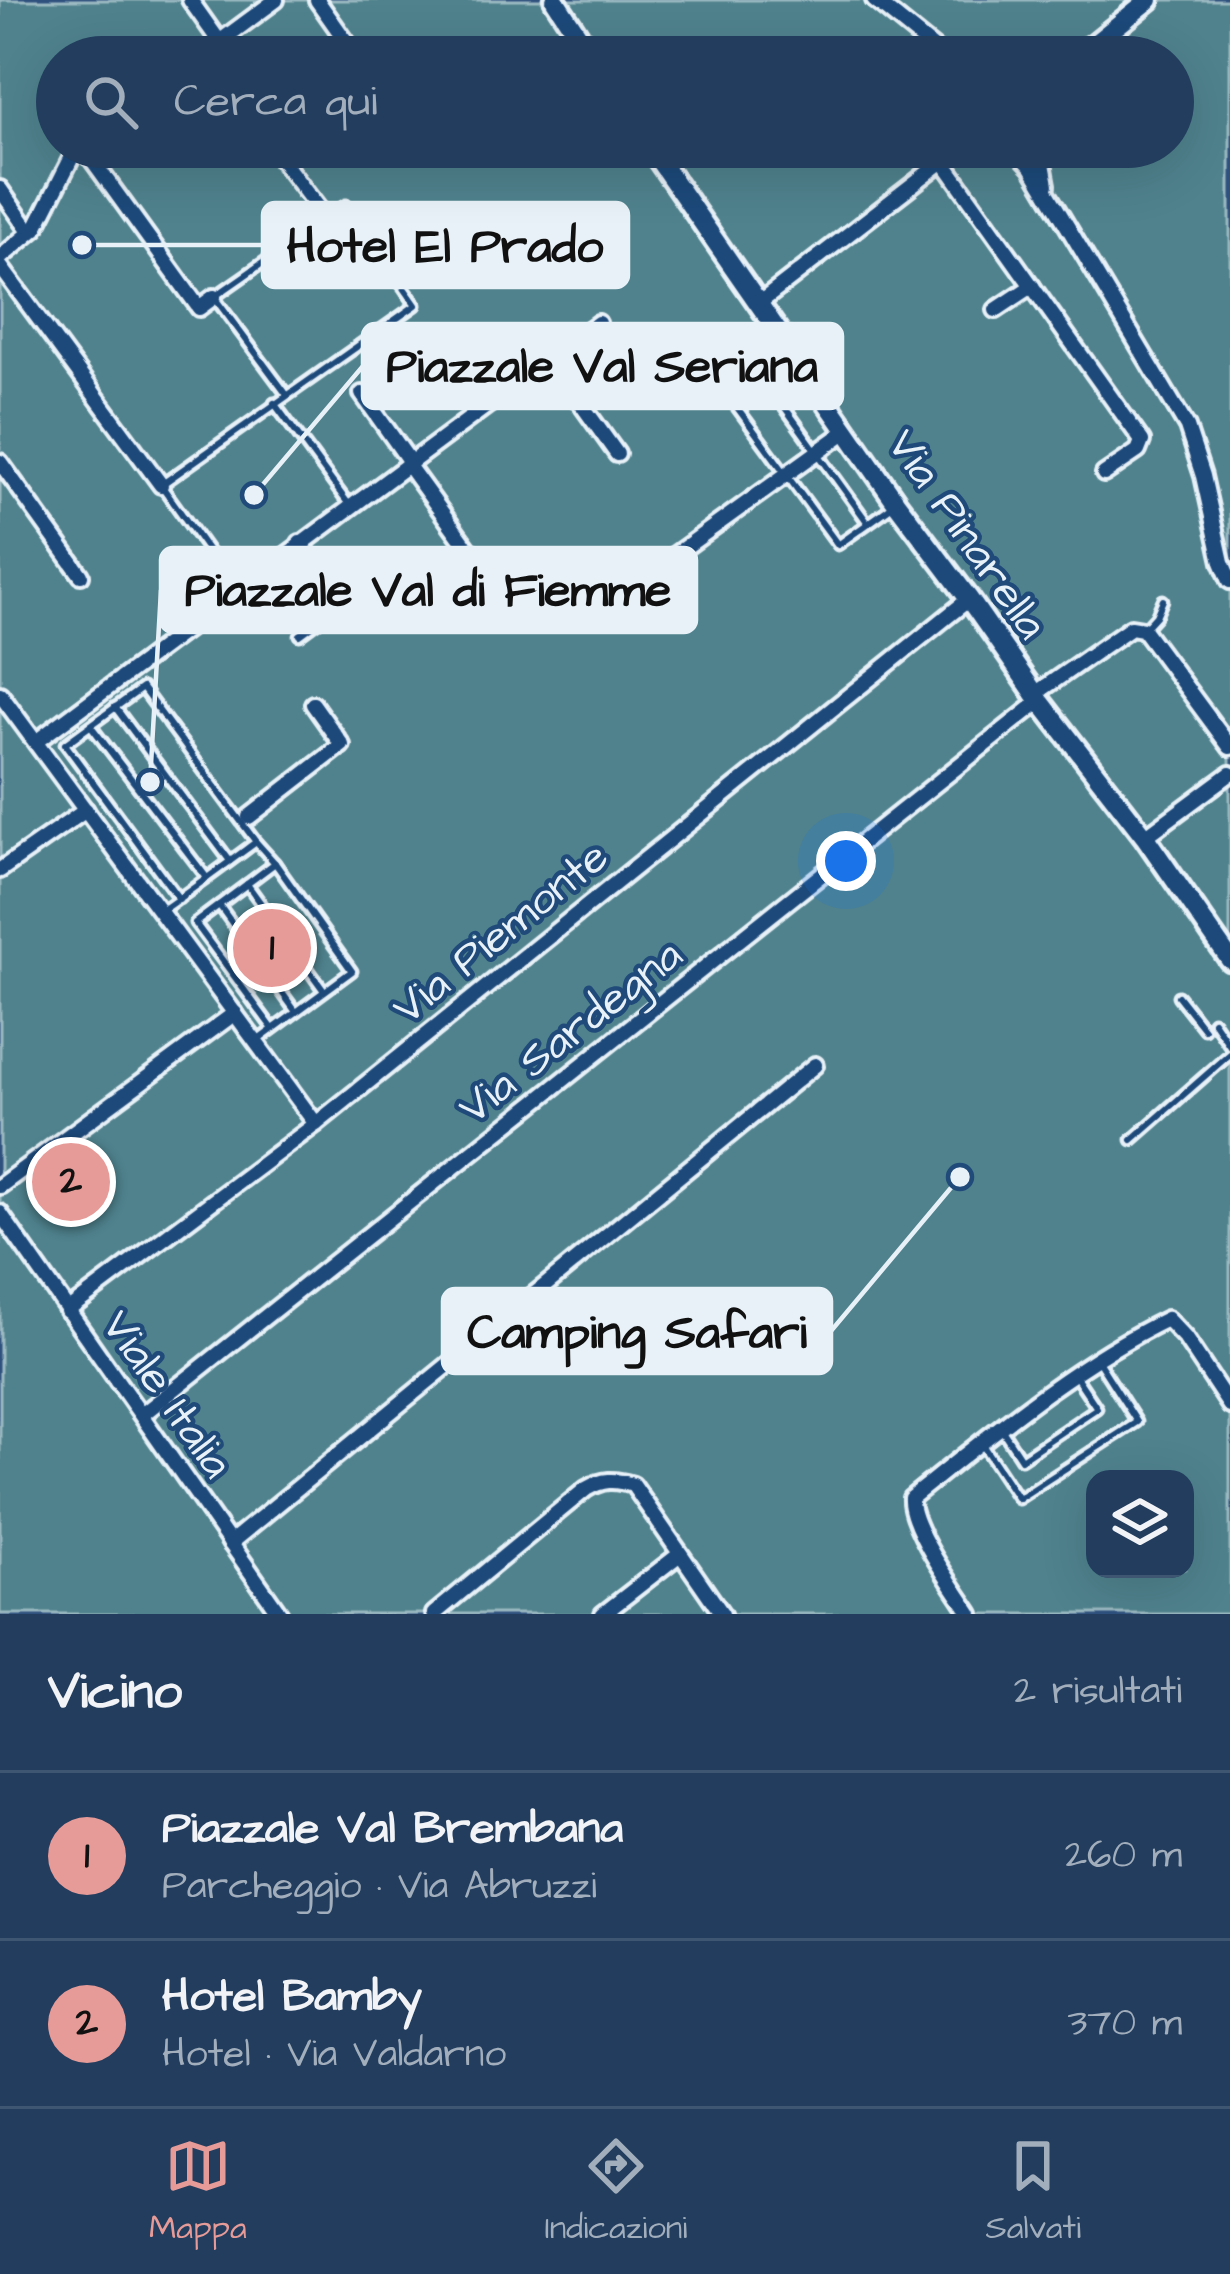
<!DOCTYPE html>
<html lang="it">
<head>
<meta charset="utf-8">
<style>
	:root { --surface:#223d5e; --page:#2e4867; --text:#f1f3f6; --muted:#a2aebc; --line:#3f5673; --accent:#e69b98 }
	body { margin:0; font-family:"Architects Daughter",sans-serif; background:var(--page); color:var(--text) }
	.controls { position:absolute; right:36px; bottom:36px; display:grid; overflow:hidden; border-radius:24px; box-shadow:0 12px 48px #0002 }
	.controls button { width:108px; height:108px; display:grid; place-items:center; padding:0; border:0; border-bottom:3px solid var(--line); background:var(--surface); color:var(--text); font:60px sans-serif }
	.you { position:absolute; left:846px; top:861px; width:42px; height:42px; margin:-30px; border:9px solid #fff; border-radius:50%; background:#1a73e8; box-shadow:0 0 0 18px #1a73e833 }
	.badge { display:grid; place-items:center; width:78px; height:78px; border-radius:50%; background:var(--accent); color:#111; font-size:39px; font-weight:700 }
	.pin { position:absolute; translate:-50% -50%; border:6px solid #fff; box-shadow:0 3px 12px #0006 }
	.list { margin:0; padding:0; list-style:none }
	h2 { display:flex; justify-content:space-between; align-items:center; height:156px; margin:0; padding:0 48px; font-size:51px }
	h2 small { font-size:39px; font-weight:400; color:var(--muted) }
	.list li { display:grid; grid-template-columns:78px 1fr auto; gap:36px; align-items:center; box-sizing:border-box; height:168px; padding:0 48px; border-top:3px solid var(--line) }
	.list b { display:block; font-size:45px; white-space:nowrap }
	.list p { margin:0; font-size:39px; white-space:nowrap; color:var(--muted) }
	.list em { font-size:39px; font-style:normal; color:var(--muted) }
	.icon { flex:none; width:66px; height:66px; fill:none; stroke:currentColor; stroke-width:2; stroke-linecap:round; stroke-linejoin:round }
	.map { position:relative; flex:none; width:1230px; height:1614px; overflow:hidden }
	.search { position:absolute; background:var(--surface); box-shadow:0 12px 48px #0002; left:36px; right:36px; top:36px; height:132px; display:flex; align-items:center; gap:30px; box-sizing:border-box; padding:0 42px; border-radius:66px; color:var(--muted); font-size:45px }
	.sheet { height:492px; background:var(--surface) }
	nav { display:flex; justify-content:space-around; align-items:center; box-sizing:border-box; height:168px; border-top:3px solid var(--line); background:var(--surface); font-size:33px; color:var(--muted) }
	nav a { display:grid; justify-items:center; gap:6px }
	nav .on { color:var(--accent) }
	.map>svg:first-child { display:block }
</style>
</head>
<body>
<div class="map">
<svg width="1230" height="1614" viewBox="0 0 1230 1614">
	<rect width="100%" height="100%" fill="#2e517e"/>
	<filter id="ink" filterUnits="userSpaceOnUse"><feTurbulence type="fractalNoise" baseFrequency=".00833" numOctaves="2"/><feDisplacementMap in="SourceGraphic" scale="24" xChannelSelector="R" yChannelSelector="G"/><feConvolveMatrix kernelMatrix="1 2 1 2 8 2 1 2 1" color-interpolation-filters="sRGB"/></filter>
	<g filter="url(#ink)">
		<path fill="#50828d" stroke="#9cbac2" stroke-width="3" fill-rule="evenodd" d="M0 0H1230V1614H0ZM57 57H1173V147H57ZM1095 1479H1185V1569H1095Z"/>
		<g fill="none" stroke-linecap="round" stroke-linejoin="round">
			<g stroke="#e8f1f8" stroke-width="15">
				<g id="lane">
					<polyline points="790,360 733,402 838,545 894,505"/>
					<polyline points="765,380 868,523"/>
					<polyline points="274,403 350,506"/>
					<polyline points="236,590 161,485 416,305 346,205 214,297 287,395"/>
					<polyline points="1146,627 1156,616 1163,600"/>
					<polyline points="300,635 342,604"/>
					<polyline points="115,707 230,861"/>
					<polyline points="91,726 207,878"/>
					<polyline points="257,843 275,863"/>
					<polyline points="247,884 324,991"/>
					<polyline points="219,905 296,1012"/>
					<path d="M161 911C193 889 225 865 256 842L142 688 65 744 179 899"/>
					<polyline points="1178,996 1204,1029"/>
					<polyline points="1213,1021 1230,1046"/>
					<polyline points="257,1041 352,971 275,863 195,923 273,1029"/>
					<polyline points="1132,1140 1230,1054"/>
					<polyline points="1002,1430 1021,1459 1097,1408 1075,1375"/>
					<polyline points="983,1446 1018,1499 1137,1422 1098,1361"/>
				</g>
			</g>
			<g stroke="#e8f1f8" stroke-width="22">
				<g id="street">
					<polyline points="190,0 219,41"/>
					<polyline points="317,0 357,57"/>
					<polyline points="874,0 943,56"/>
					<polyline points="199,57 276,0"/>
					<polyline points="83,147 199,308 214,297"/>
					<polyline points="272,147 326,219"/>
					<polyline points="1013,147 1032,167 1187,427 1203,476 1222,562 1230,581"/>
					<polyline points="1040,147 1047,185"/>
					<polyline points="943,161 1142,441 1138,451 1104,474"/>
					<polyline points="0,189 30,232"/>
					<polyline points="0,258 36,228 77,147"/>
					<polyline points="0,266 161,485"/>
					<polyline points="758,304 943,161 957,147"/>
					<polyline points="996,310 1032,286"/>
					<polyline points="549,359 617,454"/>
					<polyline points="362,394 410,462"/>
					<polyline points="0,462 81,575"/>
					<polyline points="407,464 477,561"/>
					<polyline points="300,543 345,602"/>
					<polyline points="597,611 848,430"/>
					<polyline points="0,694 316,1124"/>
					<polyline points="1035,694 1131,627 1143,629 1230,747"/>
					<polyline points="37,741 598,323"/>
					<polyline points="249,817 342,745 313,704"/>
					<polyline points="1145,837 1230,774"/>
					<polyline points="0,870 86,810"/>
					<polyline points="0,1186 235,1013"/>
					<polyline points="0,1213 280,1614"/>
					<polyline points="67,1311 316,1124 969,599"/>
					<polyline points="143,1414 1040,701"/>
					<polyline points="230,1543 815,1065"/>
					<path d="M434 1614 586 1489C603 1479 614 1479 633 1485L722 1614"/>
					<polyline points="603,1614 680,1554"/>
					<path d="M971 1614C954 1588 909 1526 911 1498 990 1435 1076 1363 1167 1319L1185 1338 1230 1406"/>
				</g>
			</g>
			<g stroke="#e8f1f8" stroke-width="27">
				<g id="secondary">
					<polyline points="555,0 592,57"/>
					<polyline points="1067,57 1092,46 1149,0"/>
					<polyline points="650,147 896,502 969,599 1040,701 1145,837 1230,960"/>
				</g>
			</g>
			<use href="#lane" stroke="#1f4a7a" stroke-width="6"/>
			<use href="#street" stroke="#1f4a7a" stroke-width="14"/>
			<use href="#secondary" stroke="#1f4a7a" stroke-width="18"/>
		</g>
	</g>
	<g text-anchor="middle" stroke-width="9" stroke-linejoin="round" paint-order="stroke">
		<g font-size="45" fill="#e8f1f8" stroke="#1f4a7a">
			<text transform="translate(969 533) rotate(55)" y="16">Via Pinarella</text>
			<text transform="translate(499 931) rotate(-39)" y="16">Via Piemonte</text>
			<text transform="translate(569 1030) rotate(-38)" y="16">Via Sardegna</text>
			<text transform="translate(169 1393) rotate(55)" y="16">Viale Italia</text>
		</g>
	</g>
	<path fill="none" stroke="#e8f1f8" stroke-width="4.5" d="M82 245L263 245M254 495L363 366M150 782L161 590M960 1177L831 1331"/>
	<g fill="#e8f1f8" stroke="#1f4a7a" stroke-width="4.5">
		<circle cx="82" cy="245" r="12"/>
		<circle cx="254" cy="495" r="12"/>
		<circle cx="150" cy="782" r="12"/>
		<circle cx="960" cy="1177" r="12"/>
	</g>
	<g fill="#e8f1f8" stroke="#e8f1f8" stroke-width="4.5">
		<rect x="263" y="203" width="365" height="84" rx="12"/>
		<rect x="363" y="324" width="479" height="84" rx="12"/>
		<rect x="161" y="548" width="535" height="84" rx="12"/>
		<rect x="443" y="1289" width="388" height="84" rx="12"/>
	</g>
	<g font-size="48" text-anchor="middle" font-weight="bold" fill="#111">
		<text x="445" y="262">Hotel El Prado</text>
		<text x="602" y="382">Piazzale Val Seriana</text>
		<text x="428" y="606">Piazzale Val di Fiemme</text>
		<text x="637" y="1348">Camping Safari</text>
	</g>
</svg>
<div class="controls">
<button><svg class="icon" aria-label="layers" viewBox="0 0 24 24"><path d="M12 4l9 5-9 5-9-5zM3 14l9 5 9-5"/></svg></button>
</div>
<div class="you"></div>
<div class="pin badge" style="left:272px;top:948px">1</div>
<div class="pin badge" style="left:71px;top:1182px">2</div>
<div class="search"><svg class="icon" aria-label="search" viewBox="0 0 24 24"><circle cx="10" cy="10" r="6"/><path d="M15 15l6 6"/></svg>Cerca qui</div>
</div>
<section class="sheet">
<h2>Vicino<small>2 risultati</small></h2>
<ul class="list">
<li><span class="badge">1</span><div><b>Piazzale Val Brembana</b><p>Parcheggio · Via Abruzzi</p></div><em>260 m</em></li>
<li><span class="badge">2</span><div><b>Hotel Bamby</b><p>Hotel · Via Valdarno</p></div><em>370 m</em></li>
</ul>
</section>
<nav>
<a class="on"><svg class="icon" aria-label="map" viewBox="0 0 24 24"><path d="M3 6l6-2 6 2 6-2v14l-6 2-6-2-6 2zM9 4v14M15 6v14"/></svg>Mappa</a>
<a><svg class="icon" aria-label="directions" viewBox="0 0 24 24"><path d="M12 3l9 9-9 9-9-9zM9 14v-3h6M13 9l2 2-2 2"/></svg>Indicazioni</a>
<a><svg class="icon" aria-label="saved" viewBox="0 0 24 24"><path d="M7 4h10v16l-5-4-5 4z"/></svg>Salvati</a>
</nav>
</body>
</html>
